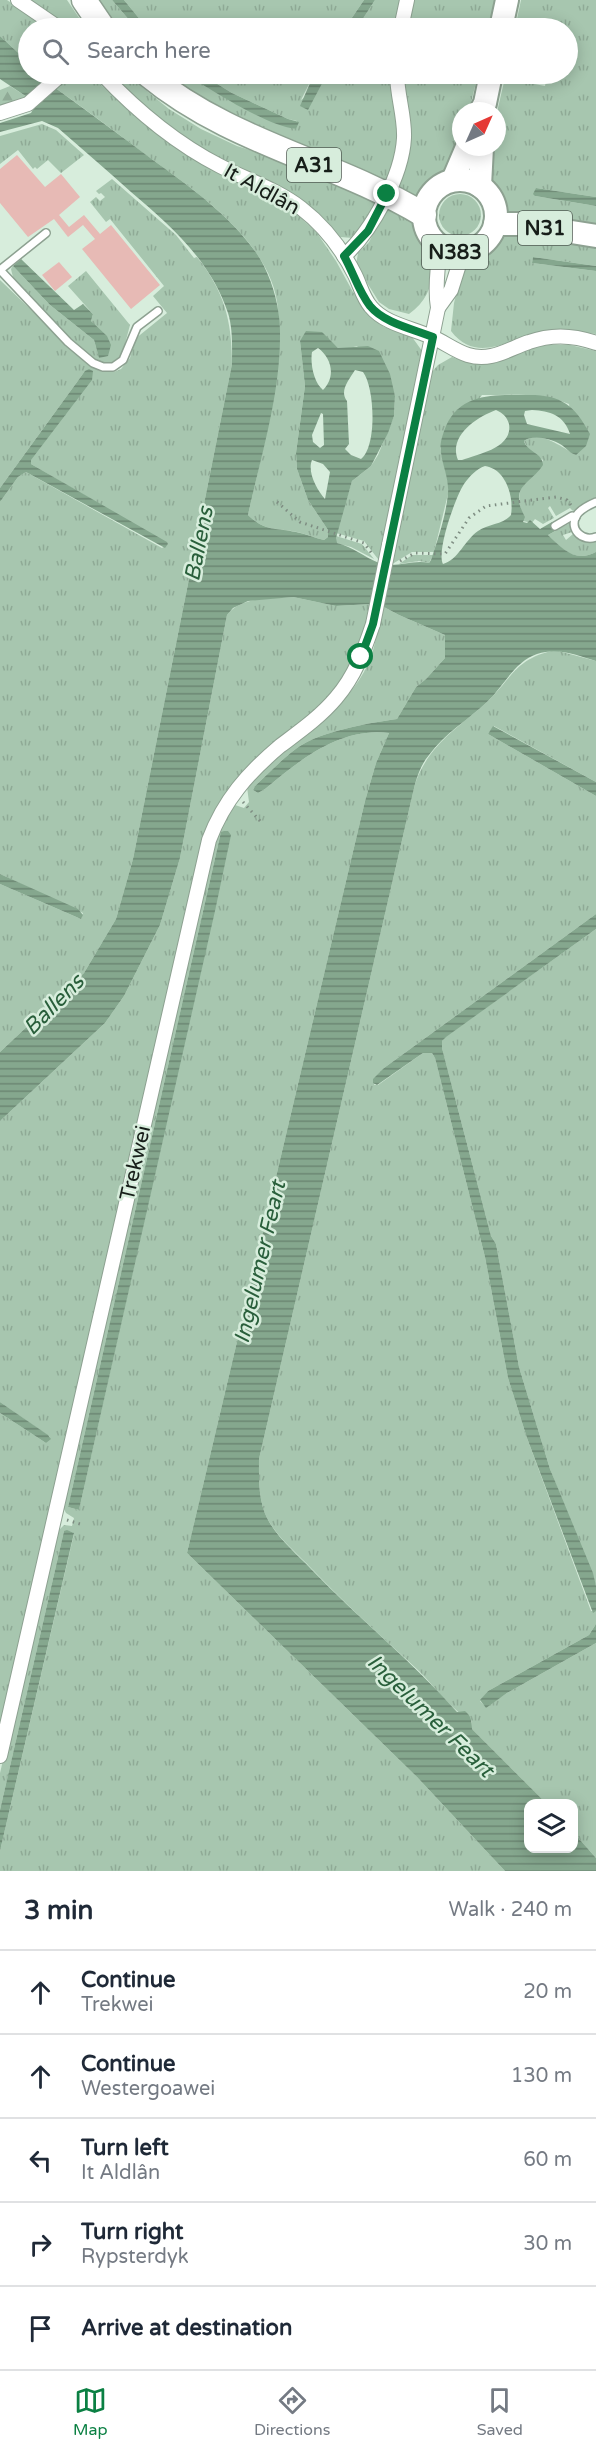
<!DOCTYPE html>
<html lang="en">
<head>
<meta charset="utf-8">
<style>
	:root { --surface:#fff; --page:#f2f2f3; --text:#1f2937; --muted:#747a83; --line:#e0e1e3; --accent:#0b8043 }
	body { margin:0; font-family:"Varela Round",sans-serif; background:var(--page); color:var(--text) }
	.controls { position:absolute; right:18px; bottom:18px; display:grid; overflow:hidden; border-radius:12px; box-shadow:0 3px 15px #0003 }
	.controls button { width:54px; height:54px; display:grid; place-items:center; padding:0; border:0; border-bottom:2px solid var(--line); background:var(--surface); color:var(--text); font:30px sans-serif }
	.compass { position:absolute; left:452px; top:102px; width:54px; height:54px; border-radius:50%; background:var(--surface); box-shadow:0 3px 15px #0003; rotate:45deg }
	.stop { position:absolute; width:18px; height:18px; margin:-14px; border:4px solid #0b8043; border-radius:50%; background:#fff }
	.stop.end { background:#0b8043; border-color:#fff; box-shadow:0 2px 6px #0008 }
	.list { margin:0; padding:0; list-style:none }
	h2 { display:flex; justify-content:space-between; align-items:center; height:78px; margin:0; padding:0 24px; font-size:26px }
	h2 small { font-size:20px; font-weight:400; color:var(--muted) }
	.list li { display:grid; grid-template-columns:39px 1fr auto; gap:18px; align-items:center; box-sizing:border-box; height:84px; padding:0 24px; border-top:2px solid var(--line) }
	.list b { display:block; font-size:22px; white-space:nowrap }
	.list p { margin:0; font-size:20px; white-space:nowrap; color:var(--muted) }
	.list em { font-size:20px; font-style:normal; color:var(--muted) }
	.icon { flex:none; width:33px; height:33px; fill:none; stroke:currentColor; stroke-width:2; stroke-linecap:round; stroke-linejoin:round }
	.map { position:relative; flex:none; width:596px; height:1871px; overflow:hidden }
	.search { position:absolute; background:var(--surface); box-shadow:0 3px 15px #0003; left:18px; right:18px; top:18px; height:66px; display:flex; align-items:center; gap:15px; box-sizing:border-box; padding:0 21px; border-radius:33px; color:var(--muted); font-size:22px }
	.sheet { height:498px; background:var(--surface) }
	nav { display:flex; justify-content:space-around; align-items:center; box-sizing:border-box; height:84px; border-top:2px solid var(--line); background:var(--surface); font-size:16px; color:var(--muted) }
	nav a { display:grid; justify-items:center; gap:3px }
	nav .on { color:var(--accent) }
	.map>svg:first-child { display:block }
</style>
</head>
<body>
<div class="map">
<svg width="596" height="1871" viewBox="0 0 596 1871">
	<defs>
		<pattern id="grass-tufts" width="24" height="20" patternUnits="userSpaceOnUse" patternTransform="scale(1.5)"><rect width="24" height="20" fill="#a7c6af"/><path d="M3 7l-1-3M5 7V3M7 7l1-3M15 17l-1-3M17 17v-4M19 17l1-3" fill="none" stroke="#8faa96"/></pattern>
		<pattern id="forest-firs" width="22" height="20" patternUnits="userSpaceOnUse" patternTransform="scale(1.5)"><rect width="22" height="20" fill="#a7c6af"/><path d="M5 1l3.5 6h-7zM16 11l3.5 6h-7z" fill="#8faa96"/></pattern>
		<pattern id="water-rules" width="6" height="5" patternUnits="userSpaceOnUse" patternTransform="scale(1.5)"><rect width="6" height="5" fill="#85a78e"/><path d="M0 2.5h6" fill="none" stroke="#6c8773"/></pattern>
	</defs>
	<rect width="100%" height="100%" fill="#d7eddc"/>
	<g fill="url(#grass-tufts)" fill-rule="evenodd">
		<polygon points="0,0 7,0 48,28 28,28 28,62 0,36"/>
		<polygon points="30,0 67,0 86,28 69,28"/>
		<polygon points="90,0 112,0 136,28 111,28"/>
		<polygon points="124,0 364,0 345,28 147,28"/>
		<polygon points="375,0 401,0 395,28 357,28"/>
		<polygon points="413,0 495,0 488,28 407,28"/>
		<polygon points="521,0 596,0 596,197 536,188 535,196 596,206 596,230 503,213 499,195 491,184 491,147 497,147 497,112 504,82 508,79 545,86 547,75 537,74 568,74 568,28 515,28"/>
		<path d="M77 74 90 75 148 127 192 158 278 201 300 217 317 233 336 261 353 292 375 320 384 327 412 337 425 355 380 560 378 559 364 541 336 533 352 481 371 466 378 455 394 416 395 396 392 387 357 346 346 349 338 348 330 341H300L305 386 296 453 297 469 308 500 328 530V537L324 540C315 538 306 534 297 532 275 527 266 532 248 515 263 447 283 379 278 309 272 240 192 189 142 152 113 130 84 108 54 87Z"/>
		<path d="M111 74H126L169 109 201 129 237 146 320 172 379 197 375 208 353 238 340 237C302 193 270 187 223 160 181 137 144 108 111 74Z"/>
		<polygon points="157,74 186,74 243,107 269,120 296,129 297,121 288,119 232,93 201,74 314,74 301,100 319,87 327,74 391,74 399,137 395,158 383,187 287,148"/>
		<polygon points="402,74 478,74 469,111 461,111 461,146 444,176 430,184 419,201 394,190"/>
		<polygon points="42,124 56,130 84,155 61,173 48,160 37,169 35,167 33,169 18,150 0,164 0,136"/>
		<path d="M112 179 176 235 194 258 197 257C224 291 232 320 232 364L133 859 116 919 84 973 0 1052V884L81 919 83 913 0 874V502L18 477 26 472 162 548 168 544 31 464 30 461 85 371 0 488V280L73 350 94 368 102 372H114L121 369 130 358 135 339 167 313 153 296 164 286 110 219 106 222 90 202 96 197 100 201 105 197 101 193 99 194 96 191Z"/>
		<circle cx="460" cy="215" r="21"/>
		<path d="M389 202C397 208 408 214 416 222 420 226 422 233 425 238 438 265 435 296 409 314L389 309 379 302 356 265 358 253 369 242Z"/>
		<path d="M508 231 596 241V266L533 257 532 263 596 271V334C580 332 561 328 545 331 511 337 478 366 451 331L454 303 463 267Z"/>
		<path d="M13 266 50 305 94 340 99 358 94 325 91 321 93 314 68 286 86 271 130 325 122 355C116 361 109 365 101 362 87 357 26 296 16 282 13 278 12 274 11 269Z"/>
		<path d="M570 345 596 351V497L573 511 570 508 556 516 550 506 548 508 554 518 543 524 535 519 532 523 523 521C523 512 517 502 520 492 525 478 540 474 543 460L528 449 524 441C540 429 562 448 576 455L569 404C541 392 512 395 482 395L440 448 448 481V494L434 552H412L394 563 391 562 431 373 438 365 452 357C499 375 502 353 542 346 551 344 561 345 570 345Z"/>
		<path d="M570 523 572 532 563 535 566 540 573 534 581 541 596 542V552C575 563 562 549 548 535Z"/>
		<polygon points="336,536 362,544 374,559 351,547 336,543"/>
		<polygon points="412,555 433,555 429,563 419,561 399,564"/>
		<path d="M293 597 336 606 371 604 353 666 326 702 240 775 216 809 0 1738V1413L46 1443 50 1437 0 1402V1121L105 1023 124 996 160 925 180 858 227 615C242 596 271 599 293 597Z"/>
		<path d="M382 606 399 615 445 635V658L426 679 416 687 397 719C369 723 321 731 297 748 282 759 269 773 255 786L253 790 258 793 265 789C300 760 340 727 389 733L376 763 365 801 187 1553 417 1777 505 1871H0V1851L74 1534 72 1532 64 1531 0 1810V1773L57 1532 64 1525 72 1526 74 1518 66 1513 61 1503 211 848 231 807 235 805 244 808 249 802 247 787C284 742 342 719 368 664 376 647 378 624 382 606ZM221 832 183 1048 79 1510 68 1507Z"/>
		<path d="M555 650 596 661V782L494 726 488 734 596 796V914L384 1068 374 1085H378L423 1053H432L435 1058 485 1257 508 1378 527 1438 591 1611H596V1624L589 1635 488 1691 480 1701 486 1707 507 1693 596 1643V1858L574 1833V1804L546 1803 472 1729V1721C450 1709 437 1689 419 1671 381 1636 342 1601 306 1563 292 1549 276 1535 267 1518 258 1499 259 1479 259 1459L415 784C429 744 457 729 487 702 513 677 515 659 555 650Z"/>
		<polygon points="596,929 596,1586 550,1469 519,1367 496,1244 491,1236 442,1048 442,1041 445,1037"/>
	</g>
	<polygon fill="url(#forest-firs)" points="10,86 27,97 0,107 0,90"/>
	<g fill="url(#water-rules)" fill-rule="evenodd">
		<polygon points="112,0 124,0 147,28 136,28"/>
		<polygon points="364,0 375,0 357,28 345,28"/>
		<path d="M0 36 28 62V74H41L54 87C87 111 120 135 153 160 190 187 230 215 257 254 271 275 280 306 280 331 281 393 261 455 248 515 266 532 275 527 296 532 306 534 315 538 324 540L328 537V530L308 500 297 469 296 453 305 386 300 341 306 331 322 332 338 348 368 346 379 351 390 374 395 396 394 416 388 433 371 466 352 481 336 538 337 543C353 547 364 557 379 563 395 569 412 559 429 563L431 560C438 539 446 516 448 493 449 479 443 467 441 453 439 444 443 434 446 426 461 393 493 395 525 395 560 394 574 404 590 434L586 446 576 455C569 453 567 448 560 444 551 439 533 434 524 441 527 452 543 453 543 465 531 484 508 486 525 517L523 522 527 523 530 520 540 529 552 522 557 530 548 535C563 549 575 563 596 552V661C576 655 558 647 537 654 515 661 503 687 487 702 468 720 445 733 429 755 422 763 418 774 415 784L259 1459C259 1479 258 1499 267 1518 277 1538 297 1554 312 1570 359 1619 412 1661 457 1712L465 1711C471 1716 472 1721 472 1729L546 1803 528 1804V1848H574V1833L596 1858V1871H505L417 1777 187 1553 365 801 376 763 389 733C340 727 300 760 265 789L258 793 253 790 255 786C269 773 282 759 297 748 321 731 369 723 397 719L416 687 426 679 445 658V635L399 615 382 606 371 604 336 606 293 597 248 601 233 608 227 615 180 858 160 925 124 996 105 1023 0 1121V1052L84 973 116 919 133 859 232 364C232 347 233 329 228 313 211 261 171 226 131 192 107 170 82 149 58 128L42 121 0 132V123L31 113 35 106 27 97 0 79ZM318 348C332 358 336 377 323 390 314 383 310 364 312 352ZM355 370 363 372C375 388 377 447 361 459L351 455 345 449 349 444 347 401C339 391 349 380 355 370ZM496 410C503 413 507 417 509 424 513 448 478 454 462 460H458C448 436 477 417 496 410ZM532 410C550 411 564 415 570 434L527 424 524 415 525 411ZM321 413 323 414 324 445 320 448 313 442 312 435ZM312 460 323 464 330 472 325 499C317 490 307 472 312 460ZM485 466C506 469 514 497 511 515 504 524 488 524 478 531 465 540 458 560 443 564 436 551 456 496 464 484 470 476 476 469 485 466Z"/>
		<path d="M186 74H201L232 93 288 119 299 122 296 129C267 126 211 90 186 74Z"/>
		<polygon points="314,74 327,74 308,110 300,106"/>
		<polygon points="536,188 596,197 596,206 535,196 533,194"/>
		<polygon points="533,257 596,266 596,271 532,263"/>
		<polygon points="21,259 74,310 83,304 93,314 91,321 107,336 111,345 108,356 99,358 94,340 50,305 13,266"/>
		<polygon points="89,369 93,371 92,380 31,460 31,464 167,542 168,544 165,548 26,472 18,477 0,502 0,488 85,371"/>
		<polygon points="493,726 596,782 596,796 488,734"/>
		<polygon points="224,831 228,831 231,835 215,911 79,1510 68,1507 221,832"/>
		<polygon points="0,874 78,909 83,915 81,919 0,884"/>
		<polygon points="596,914 596,929 446,1037 442,1041 442,1048 491,1236 496,1244 519,1367 550,1469 593,1573 596,1586 596,1611 593,1613 527,1438 508,1378 485,1257 435,1058 432,1053 423,1053 377,1085 373,1083 373,1079 384,1068"/>
		<polygon points="0,1402 48,1435 51,1439 46,1443 0,1413"/>
		<polygon points="67,1530 74,1533 0,1851 0,1810 64,1531"/>
		<polygon points="596,1624 596,1643 507,1693 486,1708 480,1700 488,1691 589,1635"/>
	</g>
	<g fill="#e7bab5">
		<polygon points="573,55 575,61 568,63 568,56"/>
		<polygon points="17,155 45,187 61,174 80,197 59,215 69,227 84,215 100,234 111,225 160,285 131,309 82,249 95,239 83,225 68,237 54,219 28,237 0,203 0,169"/>
		<polygon points="59,262 72,277 55,291 42,275"/>
	</g>
	<g fill="none" stroke-linecap="round" stroke-linejoin="round">
		<g stroke="#8da191" stroke-width="10">
			<g id="service">
				<polyline points="0,270 68,342 93,363 103,367 113,367 123,360 137,327 158,311"/>
				<polyline points="0,270 46,233"/>
				<path d="M596 502C589 505 580 509 576 516 569 530 583 542 596 537"/>
				<polyline points="555,526 572,516 576,517"/>
			</g>
		</g>
		<g stroke="#8da191" stroke-width="16">
			<g id="minor">
				<polyline points="18,0 59,28"/>
				<polyline points="401,28 407,0"/>
				<path d="M102 74C136 110 175 143 220 166 247 180 276 189 301 208 323 225 342 249 355 275 360 285 363 298 371 307 385 324 412 328 432 337 444 342 455 351 468 355 491 362 508 349 529 342 551 334 574 335 596 343"/>
				<polyline points="0,113 28,104 62,74"/>
				<path d="M344 256C372 231 402 176 404 138 405 117 397 95 397 74"/>
				<polyline points="438,308 451,290 463,252"/>
				<path d="M389 545 438 308C434 284 439 269 439 246"/>
				<path d="M0 1756 209 840C224 800 248 773 280 746 300 731 320 717 336 698 355 676 364 651 373 624"/>
			</g>
		</g>
		<g stroke="#8da191" stroke-width="26">
			<g id="trunk">
				<polyline points="501,28 507,0"/>
				<polyline points="481,111 485,103 491,74"/>
				<polyline points="453,180 467,147"/>
				<circle cx="460" cy="216" r="36"/>
				<polyline points="480,186 482,147"/>
				<polyline points="495,224 521,224 596,236"/>
			</g>
		</g>
		<g stroke="#8da191" stroke-width="27">
			<g id="motorway">
				<polyline points="84,0 103,28"/>
				<path d="M147 74C232 144 333 160 424 215"/>
			</g>
		</g>
		<g stroke="#7e8d82" stroke-width="3" stroke-dasharray="1.5 4.5" stroke-linecap="butt">
			<polyline points="277,502 300,522 364,543 373,555"/>
			<polyline points="400,561 415,553 445,554 469,518 486,506 556,497 567,500 571,505"/>
			<polyline points="243,802 261,822"/>
			<polyline points="67,1520 80,1524"/>
		</g>
		<use href="#service" stroke="#fff" stroke-width="7"/>
		<use href="#minor" stroke="#fff" stroke-width="14"/>
		<use href="#trunk" stroke="#fff" stroke-width="22"/>
		<use href="#motorway" stroke="#fff" stroke-width="24"/>
		<g stroke="#8da191" stroke-width="16" stroke-linecap="butt">
			<polyline id="minor-bridge" points="373,624 389,545"/>
		</g>
		<use href="#minor-bridge" stroke="#fff" stroke-width="14"/>
	</g>
	<g fill="none" stroke-linecap="round" stroke-linejoin="round">
		<path stroke="#0b8043" stroke-width="8" d="M361 657 373 624 433 337C413 329 384 323 370 306 359 292 353 272 344 256L368 231 387 194"/>
	</g>
	<g text-anchor="middle" stroke-width="5" stroke-linejoin="round" paint-order="stroke">
		<g fill="#d7eddc" stroke="#515c54" stroke-width="1.5">
			<rect x="287" y="148" width="54" height="34" rx="4.5"/>
			<rect x="518" y="211" width="54" height="34" rx="4.5"/>
			<rect x="422" y="235" width="66" height="34" rx="4.5"/>
		</g>
		<g font-size="20" font-weight="bold" fill="#171e19">
			<text x="314" y="172">A31</text>
			<text x="545" y="235">N31</text>
			<text x="455" y="259">N383</text>
		</g>
		<g font-size="21" fill="#171e19" stroke="#d7eddc">
			<text transform="translate(262 189) rotate(29)" y="7">It Aldlân</text>
			<text transform="translate(135 1163) rotate(-77)" y="7">Trekwei</text>
		</g>
		<g font-size="22" font-style="italic" fill="#295f3b" stroke="#d7eddc">
			<text transform="translate(198 544) rotate(-79)" y="8">Ballens</text>
			<text transform="translate(53 1004) rotate(-45)" y="8">Ballens</text>
			<text transform="translate(259 1262) rotate(-77)" y="8">Ingelumer Feart</text>
			<text transform="translate(431 1715) rotate(44)" y="8">Ingelumer Feart</text>
		</g>
	</g>
</svg>
<div class="controls">
<button><svg class="icon" aria-label="layers" viewBox="0 0 24 24"><path d="M12 4l9 5-9 5-9-5zM3 14l9 5 9-5"/></svg></button>
</div>
<svg class="compass" viewBox="-18 -18 36 36"><path d="M0-13l5 13h-10z" fill="#e53935"/><path d="M0 13l5-13h-10z" fill="#747a83"/></svg>
<div class="stop" style="left:361px;top:657px"></div>
<div class="stop end" style="left:387px;top:194px"></div>
<div class="search"><svg class="icon" aria-label="search" viewBox="0 0 24 24"><circle cx="10" cy="10" r="6"/><path d="M15 15l6 6"/></svg>Search here</div>
</div>
<section class="sheet">
<h2>3 min<small>Walk · 240 m</small></h2>
<ul class="list">
<li><svg class="icon" aria-label="ahead" viewBox="0 0 24 24"><path d="M12 20V5M6 11l6-6 6 6"/></svg><div><b>Continue</b><p>Trekwei</p></div><em>20 m</em></li>
<li><svg class="icon" aria-label="ahead" viewBox="0 0 24 24"><path d="M12 20V5M6 11l6-6 6 6"/></svg><div><b>Continue</b><p>Westergoawei</p></div><em>130 m</em></li>
<li><svg class="icon" aria-label="left" viewBox="0 0 24 24"><path d="M17 20v-9H6M10 6l-5 5 5 5"/></svg><div><b>Turn left</b><p>It Aldlân</p></div><em>60 m</em></li>
<li><svg class="icon" aria-label="right" viewBox="0 0 24 24"><path d="M7 20v-9h11M14 6l5 5-5 5"/></svg><div><b>Turn right</b><p>Rypsterdyk</p></div><em>30 m</em></li>
<li><svg class="icon" aria-label="arrive" viewBox="0 0 24 24"><path d="M6 21V4h12l-3 4 3 4H6"/></svg><div><b>Arrive at destination</b></div></li>
</ul>
</section>
<nav>
<a class="on"><svg class="icon" aria-label="map" viewBox="0 0 24 24"><path d="M3 6l6-2 6 2 6-2v14l-6 2-6-2-6 2zM9 4v14M15 6v14"/></svg>Map</a>
<a><svg class="icon" aria-label="directions" viewBox="0 0 24 24"><path d="M12 3l9 9-9 9-9-9zM9 14v-3h6M13 9l2 2-2 2"/></svg>Directions</a>
<a><svg class="icon" aria-label="saved" viewBox="0 0 24 24"><path d="M7 4h10v16l-5-4-5 4z"/></svg>Saved</a>
</nav>
</body>
</html>
